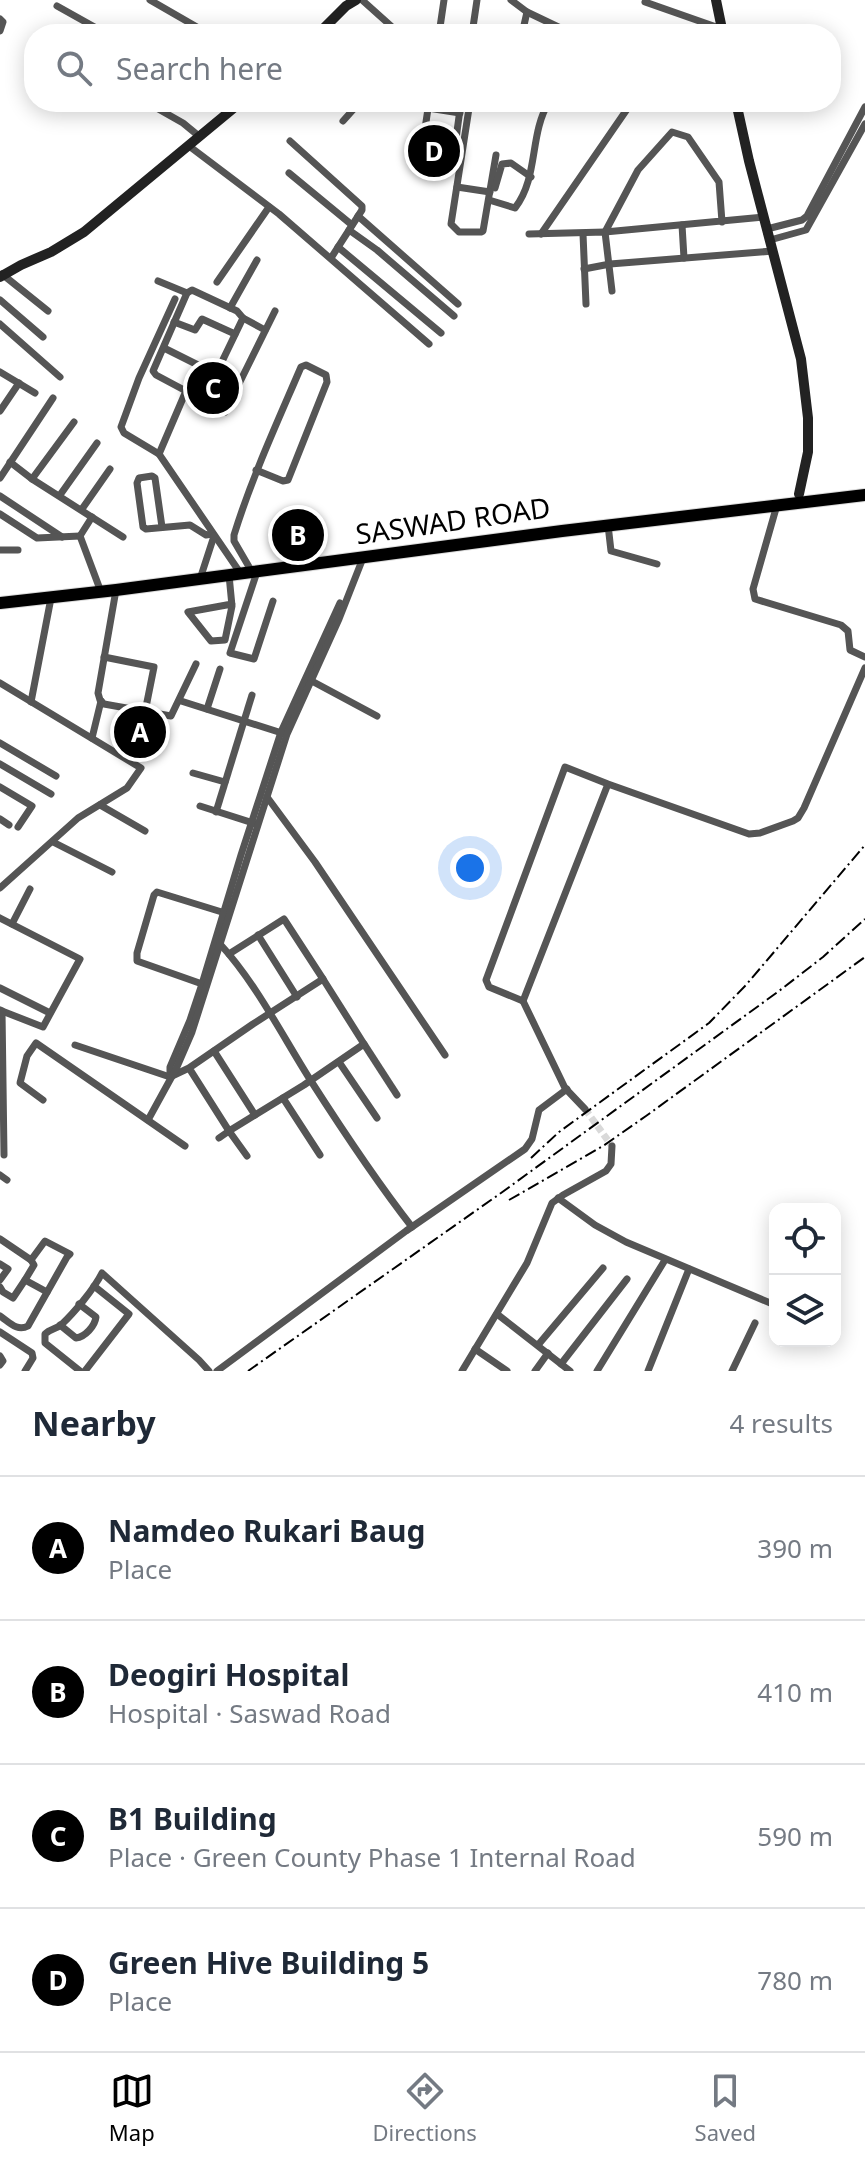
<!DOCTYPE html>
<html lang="en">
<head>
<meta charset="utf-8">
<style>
	:root { --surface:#fff; --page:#f6f6f7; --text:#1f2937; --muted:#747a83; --line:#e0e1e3; --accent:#000 }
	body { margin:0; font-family:"Noto Sans",sans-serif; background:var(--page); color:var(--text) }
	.controls { position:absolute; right:24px; bottom:24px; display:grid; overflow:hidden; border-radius:16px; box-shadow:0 4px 20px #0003 }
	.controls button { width:72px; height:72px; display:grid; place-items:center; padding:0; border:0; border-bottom:2px solid var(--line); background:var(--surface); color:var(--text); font:40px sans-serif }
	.you { position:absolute; left:470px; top:868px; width:28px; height:28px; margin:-20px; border:6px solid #fff; border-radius:50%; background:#1a73e8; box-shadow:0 0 0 12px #1a73e833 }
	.badge { display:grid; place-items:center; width:52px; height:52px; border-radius:50%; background:var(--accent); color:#fff; font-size:26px; font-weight:700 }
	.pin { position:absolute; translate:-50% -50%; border:4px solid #fff; box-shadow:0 2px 8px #0006 }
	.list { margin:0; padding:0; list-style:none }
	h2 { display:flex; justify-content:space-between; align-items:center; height:104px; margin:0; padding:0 32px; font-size:34px }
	h2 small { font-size:26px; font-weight:400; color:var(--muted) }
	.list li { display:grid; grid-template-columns:52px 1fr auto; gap:24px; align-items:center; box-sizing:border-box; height:144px; padding:0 32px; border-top:2px solid var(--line) }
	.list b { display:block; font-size:30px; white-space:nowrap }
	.list p { margin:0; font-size:26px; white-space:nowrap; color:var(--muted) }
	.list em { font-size:26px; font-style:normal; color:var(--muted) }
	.icon { flex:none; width:44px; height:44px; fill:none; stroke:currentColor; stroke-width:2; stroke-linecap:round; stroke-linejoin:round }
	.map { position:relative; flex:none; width:865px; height:1371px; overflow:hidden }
	.search { position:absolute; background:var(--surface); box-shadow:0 4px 20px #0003; left:24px; right:24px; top:24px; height:88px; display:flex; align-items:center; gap:20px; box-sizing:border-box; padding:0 28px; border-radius:32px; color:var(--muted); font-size:30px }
	.sheet { height:680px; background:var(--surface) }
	nav { display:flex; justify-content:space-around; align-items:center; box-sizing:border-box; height:112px; border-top:2px solid var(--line); background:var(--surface); font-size:22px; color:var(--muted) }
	nav a { display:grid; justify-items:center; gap:4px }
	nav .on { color:var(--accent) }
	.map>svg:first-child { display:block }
</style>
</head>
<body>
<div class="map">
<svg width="865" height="1371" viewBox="0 0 865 1371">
	<rect width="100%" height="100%" fill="#fff"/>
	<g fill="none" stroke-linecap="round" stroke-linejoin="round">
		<polyline stroke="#d9d9d9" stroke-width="7" stroke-dasharray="7 3.5" stroke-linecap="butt" points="585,1109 612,1146"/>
		<g stroke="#dbdbdb" stroke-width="14">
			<polyline id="highway" points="0,603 116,590 562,531 865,495"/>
		</g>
		<g stroke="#555" stroke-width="7">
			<polyline points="150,0 209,34"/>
			<polyline points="362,0 400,34"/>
			<polyline points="511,0 527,12 522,34"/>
			<polyline points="645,2 722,29"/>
			<polyline points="57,6 107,34"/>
			<polyline points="527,12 573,34"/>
			<polyline points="0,19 3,22 0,31"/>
			<polyline points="440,29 472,34"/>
			<polyline points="439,34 444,0"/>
			<polyline points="472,34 477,0"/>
			<polyline points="146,102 183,123 200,137"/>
			<polyline points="216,102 227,113"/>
			<polyline points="429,102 420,162 424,169 446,173 452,168 461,102"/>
			<polyline points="470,102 451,224 459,232 481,232 483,231 496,155"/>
			<polyline points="428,108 460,113"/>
			<polyline points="343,121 360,102"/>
			<polyline points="290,141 362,206 362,210 331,258"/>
			<polyline points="189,146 279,214 429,344"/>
			<polyline points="289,173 352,225"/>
			<polyline points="457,187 490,192"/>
			<polyline points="495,188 502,164 511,163 531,177"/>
			<path d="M489 200 515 208C539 177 529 134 549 102"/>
			<polyline points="358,216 458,304"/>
			<polyline points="722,222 719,182 688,137 672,132 638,170 605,232 764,217"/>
			<polyline points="682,225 684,258"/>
			<polyline points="767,229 802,220 807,216 865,107"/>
			<polyline points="349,230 377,250 454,316"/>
			<polyline points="529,234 605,232 612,291"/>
			<polyline points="541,234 632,102"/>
			<polyline points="583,234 586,304"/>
			<polyline points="770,240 806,230 865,124"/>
			<polyline points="338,247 441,333"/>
			<polyline points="584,269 610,264 773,251"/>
			<polyline points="2,274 48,311"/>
			<polyline points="158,281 187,293"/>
			<polyline points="217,282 269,207"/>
			<polyline points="175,299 139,378 121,427 124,433 159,454 241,574"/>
			<polyline points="0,300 43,337"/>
			<polyline points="230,308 257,260"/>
			<polyline points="243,318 265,330"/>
			<polyline points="174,322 195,330 202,319 235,334"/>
			<polyline points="0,324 60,377"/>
			<polyline points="164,348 238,385"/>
			<polyline points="199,366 186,391 225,412 275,311"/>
			<polyline points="0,372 35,393"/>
			<polyline points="0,411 19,383"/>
			<polyline points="159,454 186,391 156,375 153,371 187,293 192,290 237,311 243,318 216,374"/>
			<polyline points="10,462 32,479 123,537"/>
			<polyline points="0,478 53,398"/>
			<polyline points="32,479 74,422"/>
			<polyline points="60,495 97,443"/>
			<polyline points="0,496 62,537"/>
			<polyline points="777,505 753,589 755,599 841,625 848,631 850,650 865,657"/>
			<polyline points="82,509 110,469"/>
			<polyline points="0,514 37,538 80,536"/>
			<polyline points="608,525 611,551 657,564"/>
			<polyline points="162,527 155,478 152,476 139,478 137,483 143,527 146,529 190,525 206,535 212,534"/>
			<polyline points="80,536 101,592"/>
			<polyline points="80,536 92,517"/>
			<polyline points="0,550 18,550"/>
			<path d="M252 572 234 541V535C252 477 277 423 301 367L306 365 326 375 327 382 288 480 283 481 256 470"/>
			<polyline points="257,572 230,653 254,659 273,601"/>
			<polyline points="229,575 232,606 225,640 211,641 188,612 232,604"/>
			<polyline points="200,579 214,536"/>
			<polyline points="116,590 98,693 100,700 104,704 171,716 196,664"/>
			<polyline points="104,657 154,667 145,712"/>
			<polyline points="308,679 377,716"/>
			<polyline points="0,683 141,768 127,788 78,818 0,888"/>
			<polyline points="181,701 285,734"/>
			<polyline points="31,702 51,598"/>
			<polyline points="207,709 220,669"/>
			<polyline points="92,738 101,701"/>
			<polyline points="0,743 56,776"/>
			<polyline points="0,764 51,794"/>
			<polyline points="193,773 225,782"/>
			<polyline points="608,784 565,767 486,980 489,987 523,1001 608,784 749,834 760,833 793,821 798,818 804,808 865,668"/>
			<polyline points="0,787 32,806 18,827"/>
			<polyline points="267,797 315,862 445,1055"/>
			<polyline points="100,805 145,831"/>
			<polyline points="200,806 256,824"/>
			<polyline points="216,812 252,695"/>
			<polyline points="0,819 9,825"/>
			<polyline points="53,842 112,872"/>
			<polyline points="0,918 80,959 43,1027 2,1011"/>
			<polyline points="12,924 30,889"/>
			<polyline points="258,935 297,997"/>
			<path d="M220 944C256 983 283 1037 311 1081 343 1131 376 1181 412 1227"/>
			<polyline points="229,954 284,919 323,979"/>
			<polyline points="205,985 137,961 137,953 154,895 157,892 225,913"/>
			<polyline points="0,988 50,1013"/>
			<polyline points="523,1001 565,1088 585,1109"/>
			<polyline points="0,1010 2,1011 4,1155"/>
			<polyline points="364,1044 397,1095"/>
			<polyline points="75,1045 170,1077 189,1068 253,1024 323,979 364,1044 304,1085 229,1131 189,1068"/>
			<polyline points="214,1051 255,1115"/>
			<polyline points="339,1062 377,1118"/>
			<polyline points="170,1075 170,1067 190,1020 202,984 241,855 281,732 340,603"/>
			<polyline points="283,1098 320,1155"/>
			<polyline points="43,1100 20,1083 27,1056 36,1043 185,1146"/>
			<polyline points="148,1120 176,1069 192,1032 287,734 339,619 363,558"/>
			<polyline points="219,1138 229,1131 247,1156"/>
			<polyline points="0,1175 7,1180"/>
			<polyline points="558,1198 595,1225 626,1242 775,1305"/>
			<path d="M0 1239 31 1260 45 1241 70 1254 67 1257 28 1326C17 1332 9 1322 0 1316"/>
			<polyline points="0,1264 8,1269 0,1280"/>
			<polyline points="25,1280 34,1265 31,1260"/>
			<polyline points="0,1287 3,1292 13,1298 25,1280 47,1292"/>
			<polyline points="497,1314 570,1371"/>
			<path d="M60 1325 76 1338C85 1337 95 1326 96 1317L79 1304"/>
			<polyline points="0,1332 32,1353 33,1358 25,1371"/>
			<polyline points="538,1345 603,1268"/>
			<polyline points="475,1349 507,1371"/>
			<polyline points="0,1356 3,1361 0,1365"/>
			<polyline points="561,1364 627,1279"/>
			<path d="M80 1371 45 1343V1334C50 1329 56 1329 61 1325 74 1313 94 1289 102 1273L199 1360 209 1371"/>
			<polyline points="85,1371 129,1314 94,1286"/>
			<polyline points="217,1371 406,1231 525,1149 532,1139 539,1110 567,1089"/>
			<polyline points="462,1371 527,1263 552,1203 563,1195 606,1171 611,1164 612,1146"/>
			<polyline points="535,1371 548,1353"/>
			<polyline points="597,1371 665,1260"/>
			<polyline points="648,1371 689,1269"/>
			<polyline points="732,1371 755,1323"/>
		</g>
		<g stroke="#222" stroke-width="10">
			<polyline points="716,0 723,34"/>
			<polyline points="318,34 346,6 356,0"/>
			<polyline points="736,102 749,161 801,359 808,418 808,452 799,494"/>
			<polyline points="0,277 21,265 51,252 84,232 241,102"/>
		</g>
		<use href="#highway" stroke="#000" stroke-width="12"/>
		<g stroke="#000" stroke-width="2" stroke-dasharray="12 4 2 4" stroke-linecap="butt">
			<polyline points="531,1158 559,1132 709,1023 746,985 865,845"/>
			<polyline points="509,1200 603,1146 646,1116 865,957"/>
			<polyline points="248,1371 501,1193 779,991 823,957 865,919"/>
		</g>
	</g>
	<g text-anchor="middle" stroke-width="8" stroke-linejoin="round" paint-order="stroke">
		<g font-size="28" fill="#000" stroke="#fff">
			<text transform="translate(453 521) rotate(-8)" y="10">SASWAD ROAD</text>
		</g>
	</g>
</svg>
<div class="controls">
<button><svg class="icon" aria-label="locate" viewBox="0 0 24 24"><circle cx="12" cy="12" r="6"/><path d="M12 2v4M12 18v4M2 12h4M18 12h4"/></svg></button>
<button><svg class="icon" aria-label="layers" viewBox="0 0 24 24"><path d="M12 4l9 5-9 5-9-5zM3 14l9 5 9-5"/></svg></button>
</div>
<div class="you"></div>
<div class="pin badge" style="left:140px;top:732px">A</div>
<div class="pin badge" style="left:298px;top:535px">B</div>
<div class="pin badge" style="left:213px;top:388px">C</div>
<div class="pin badge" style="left:434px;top:151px">D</div>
<div class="search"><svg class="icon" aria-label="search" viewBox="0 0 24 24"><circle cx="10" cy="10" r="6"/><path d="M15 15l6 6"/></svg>Search here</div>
</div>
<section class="sheet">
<h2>Nearby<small>4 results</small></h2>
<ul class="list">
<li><span class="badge">A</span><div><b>Namdeo Rukari Baug</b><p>Place</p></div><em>390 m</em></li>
<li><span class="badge">B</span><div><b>Deogiri Hospital</b><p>Hospital · Saswad Road</p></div><em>410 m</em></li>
<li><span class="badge">C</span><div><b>B1 Building</b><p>Place · Green County Phase 1 Internal Road</p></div><em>590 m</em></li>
<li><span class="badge">D</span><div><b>Green Hive Building 5</b><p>Place</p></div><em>780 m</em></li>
</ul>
</section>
<nav>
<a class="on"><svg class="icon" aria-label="map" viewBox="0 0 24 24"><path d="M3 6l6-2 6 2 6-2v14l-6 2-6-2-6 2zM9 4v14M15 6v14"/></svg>Map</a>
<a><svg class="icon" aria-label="directions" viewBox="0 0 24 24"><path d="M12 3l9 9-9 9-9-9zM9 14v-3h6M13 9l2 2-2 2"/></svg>Directions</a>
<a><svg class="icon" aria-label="saved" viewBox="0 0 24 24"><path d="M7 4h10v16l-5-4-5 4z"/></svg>Saved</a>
</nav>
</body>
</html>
